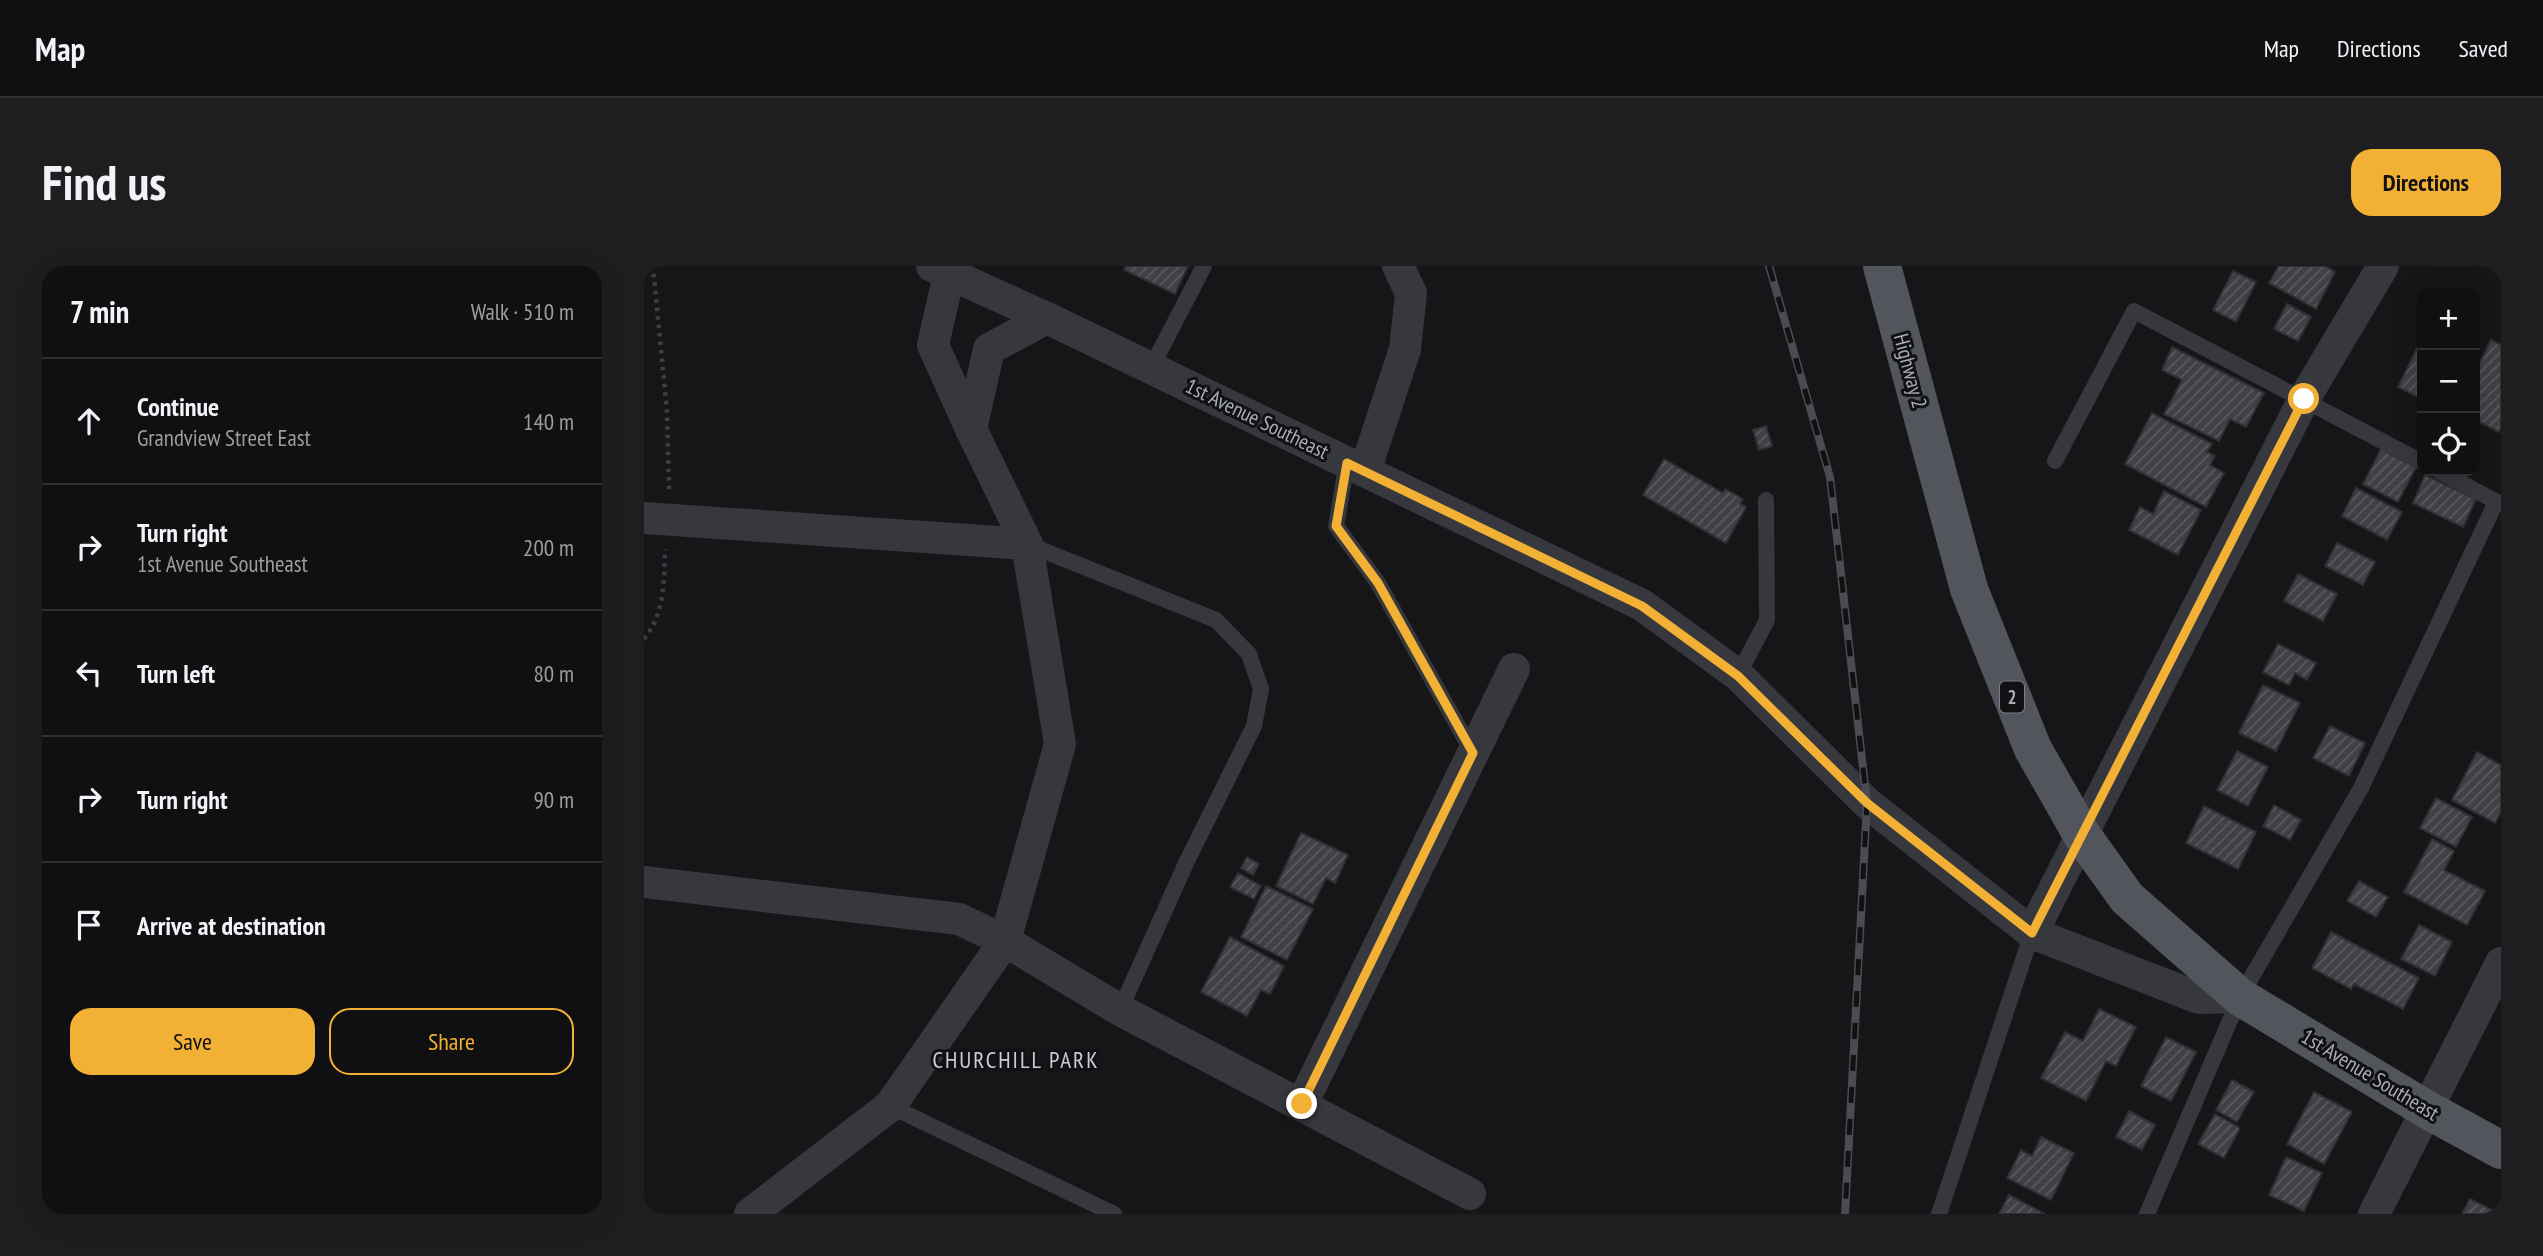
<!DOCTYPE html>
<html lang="en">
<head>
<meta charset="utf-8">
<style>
	:root { --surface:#101012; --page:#1e1e20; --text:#f1f3f6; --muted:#9c9d9f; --line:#303032; --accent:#f2b134 }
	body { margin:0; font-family:"PT Sans Narrow",sans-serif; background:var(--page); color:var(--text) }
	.controls { position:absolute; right:21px; top:21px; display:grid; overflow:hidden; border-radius:14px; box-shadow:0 7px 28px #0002 }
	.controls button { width:63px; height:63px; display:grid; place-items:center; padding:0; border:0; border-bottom:2px solid var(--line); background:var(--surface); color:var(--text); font:35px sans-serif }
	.stop { position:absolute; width:21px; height:21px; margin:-16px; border:5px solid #f2b134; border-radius:50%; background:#fff }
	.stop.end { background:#f2b134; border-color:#fff; box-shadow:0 2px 7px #0008 }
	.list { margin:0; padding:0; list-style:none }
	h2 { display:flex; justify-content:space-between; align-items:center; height:91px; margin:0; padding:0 28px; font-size:30px }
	h2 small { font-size:23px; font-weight:400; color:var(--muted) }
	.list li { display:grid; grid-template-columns:46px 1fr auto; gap:21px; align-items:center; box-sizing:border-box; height:126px; padding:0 28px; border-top:2px solid var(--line) }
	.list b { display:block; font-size:26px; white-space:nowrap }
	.list p { margin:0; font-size:23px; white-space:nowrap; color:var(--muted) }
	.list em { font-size:23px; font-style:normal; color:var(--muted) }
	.actions { display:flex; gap:14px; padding:21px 28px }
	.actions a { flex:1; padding:16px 0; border:2px solid var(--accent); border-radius:21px; text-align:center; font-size:24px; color:var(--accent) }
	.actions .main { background:var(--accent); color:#111 }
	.icon { flex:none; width:38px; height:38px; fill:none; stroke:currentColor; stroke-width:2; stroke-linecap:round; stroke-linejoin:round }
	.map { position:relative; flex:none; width:1857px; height:948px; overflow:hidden; border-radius:21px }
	header { display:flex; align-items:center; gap:42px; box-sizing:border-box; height:98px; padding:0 35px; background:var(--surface); border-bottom:2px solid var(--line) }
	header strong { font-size:33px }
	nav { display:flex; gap:38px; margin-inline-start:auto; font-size:24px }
	.intro { display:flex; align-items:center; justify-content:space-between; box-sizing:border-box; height:168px; padding:0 42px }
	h1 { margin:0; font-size:49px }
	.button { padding:18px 32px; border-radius:21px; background:var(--accent); color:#111; font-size:24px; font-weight:700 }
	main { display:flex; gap:42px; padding:0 42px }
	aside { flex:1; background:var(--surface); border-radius:21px; box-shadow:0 7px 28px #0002 }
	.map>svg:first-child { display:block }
</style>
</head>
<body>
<header>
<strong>Map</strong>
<nav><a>Map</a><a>Directions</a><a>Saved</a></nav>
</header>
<div class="intro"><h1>Find us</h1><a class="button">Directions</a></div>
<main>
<aside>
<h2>7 min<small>Walk · 510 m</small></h2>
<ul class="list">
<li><svg class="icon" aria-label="ahead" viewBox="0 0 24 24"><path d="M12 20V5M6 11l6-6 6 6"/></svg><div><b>Continue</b><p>Grandview Street East</p></div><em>140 m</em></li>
<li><svg class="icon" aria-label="right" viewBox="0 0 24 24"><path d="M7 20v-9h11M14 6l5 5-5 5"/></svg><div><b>Turn right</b><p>1st Avenue Southeast</p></div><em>200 m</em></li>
<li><svg class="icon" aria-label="left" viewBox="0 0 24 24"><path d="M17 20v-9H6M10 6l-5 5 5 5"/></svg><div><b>Turn left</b></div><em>80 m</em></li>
<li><svg class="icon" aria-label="right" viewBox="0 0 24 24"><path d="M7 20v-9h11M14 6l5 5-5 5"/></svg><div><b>Turn right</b></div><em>90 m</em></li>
<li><svg class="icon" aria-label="arrive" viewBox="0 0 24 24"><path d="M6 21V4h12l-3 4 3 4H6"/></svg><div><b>Arrive at destination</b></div></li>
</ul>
<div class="actions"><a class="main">Save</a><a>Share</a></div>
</aside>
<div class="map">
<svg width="1857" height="948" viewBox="0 0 1857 948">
	<defs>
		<pattern id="building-hatch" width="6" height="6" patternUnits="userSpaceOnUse" patternTransform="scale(1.75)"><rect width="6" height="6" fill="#404145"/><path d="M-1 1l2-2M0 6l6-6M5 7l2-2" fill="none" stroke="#595a5e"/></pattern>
	</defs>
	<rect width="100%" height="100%" fill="#161618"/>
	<g fill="url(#building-hatch)" stroke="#303034" stroke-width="2">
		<polygon points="482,0 544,0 531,28 480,4"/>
		<polygon points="1635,0 1681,0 1691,6 1672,43 1625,17"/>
		<polygon points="1589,5 1612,16 1592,56 1569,44"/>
		<polygon points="1643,38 1667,51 1654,75 1630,63"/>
		<polygon points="1847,74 1857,79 1857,161 1855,166 1831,154 1831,106"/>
		<polygon points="1775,78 1778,80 1778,133 1754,121"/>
		<polygon points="1528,81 1620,127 1602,161 1586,153 1575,175 1520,148 1538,114 1518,104"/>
		<polygon points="1508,147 1568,178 1563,186 1571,190 1566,199 1580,207 1562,241 1481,198"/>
		<polygon points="1122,160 1128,180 1115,184 1109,164"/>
		<polygon points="1737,183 1772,201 1754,236 1719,218"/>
		<polygon points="1020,193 1079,227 1081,223 1099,233 1096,238 1102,241 1082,277 999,229"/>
		<polygon points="1781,209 1832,233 1819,261 1769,237"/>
		<polygon points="1712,222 1758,246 1743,274 1698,250"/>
		<polygon points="1520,225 1557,244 1534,289 1485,264 1496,241 1509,248"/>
		<polygon points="1693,277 1731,296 1719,319 1681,300"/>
		<polygon points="1654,308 1693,328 1679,355 1640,335"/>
		<polygon points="1634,378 1672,397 1663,414 1651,407 1645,419 1619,406"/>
		<polygon points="1619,419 1656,437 1632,485 1595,467"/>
		<polygon points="1686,460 1721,477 1705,510 1669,492"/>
		<polygon points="1593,485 1624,501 1604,540 1573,524"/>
		<polygon points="1833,486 1857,499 1857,546 1851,557 1808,534"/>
		<polygon points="1792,532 1828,551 1812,581 1776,562"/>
		<polygon points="1630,539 1657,554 1646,574 1619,560"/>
		<polygon points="1560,540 1612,566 1594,603 1542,577"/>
		<polygon points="657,567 704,589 691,617 682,612 669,638 632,620"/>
		<polygon points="1788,573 1810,585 1800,604 1841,625 1823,659 1760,626"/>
		<polygon points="603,591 615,598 609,609 597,602"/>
		<polygon points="594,607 617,620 610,633 586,621"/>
		<polygon points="1715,615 1744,631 1732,651 1703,635"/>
		<polygon points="622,620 669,643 643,694 597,671"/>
		<polygon points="1775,659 1808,676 1791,710 1757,693"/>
		<polygon points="1687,666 1775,712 1759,743 1710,718 1707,723 1668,702"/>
		<polygon points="586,671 640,700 626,728 617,724 603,750 557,726"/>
		<polygon points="1455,743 1492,761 1472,800 1462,795 1442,835 1397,812 1421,766 1439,775"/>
		<polygon points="1522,771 1552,786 1527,835 1497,820"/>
		<polygon points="1588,814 1610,826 1593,856 1572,844"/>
		<polygon points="1670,826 1708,846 1680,898 1643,878"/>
		<polygon points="1485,845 1511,859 1498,884 1472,871"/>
		<polygon points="1571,848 1596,862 1580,892 1554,878"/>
		<polygon points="1397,871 1430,887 1407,934 1363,912 1377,884 1388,890"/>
		<polygon points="1642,891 1678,907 1660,945 1625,929"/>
		<polygon points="1365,929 1401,948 1355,948"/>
		<polygon points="1826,933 1856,948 1818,948"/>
	</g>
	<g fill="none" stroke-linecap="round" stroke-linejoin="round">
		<g stroke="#3d3f44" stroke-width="4.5" stroke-dasharray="3.5 5" stroke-linecap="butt">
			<polyline points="6,0 10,11 23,146 25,225"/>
			<path d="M0 373C21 347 20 315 21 283"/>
		</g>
		<g stroke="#37383d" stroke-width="16">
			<polyline points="507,102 560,0"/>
			<polyline points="1411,195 1490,45 1778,196"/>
			<polyline points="703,196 692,260 734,317 829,487"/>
			<polyline points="1795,205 1857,238"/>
			<polyline points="383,278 572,354 605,388 617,423 610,460 543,595 476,744"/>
			<polyline points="1094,409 1123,354 1122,234"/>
			<polyline points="246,840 470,948"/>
			<polyline points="1295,948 1388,667"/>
			<polyline points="1503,948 1596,731 1716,524 1852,236"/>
		</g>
		<g stroke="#37383d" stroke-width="32">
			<polyline points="288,0 403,52 998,339 1094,409 1223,537 1388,667 1555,732 1596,731"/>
			<polyline points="327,163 345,83 403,52"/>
			<polyline points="721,205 761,83 767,27 754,0"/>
			<polyline points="0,252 383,278"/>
			<polyline points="0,616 315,653 361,675 476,744 826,928"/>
			<polyline points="1388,667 1660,133 1739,0"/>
			<polyline points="658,838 870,403"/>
			<polyline points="106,948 246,840 361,675 416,478 383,278 327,163 289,79 307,0"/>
			<polyline points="1730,948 1857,697"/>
		</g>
		<polyline stroke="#53555c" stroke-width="38" points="1238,0 1325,323 1389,483 1438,569 1483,632 1596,731 1782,843 1857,884"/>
		<g stroke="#4a4c52" stroke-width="8">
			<polyline id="rail" points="1125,0 1186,211 1223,537 1201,948"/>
		</g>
		<use href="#rail" stroke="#111113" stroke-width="5" stroke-dasharray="16" stroke-linecap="butt"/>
	</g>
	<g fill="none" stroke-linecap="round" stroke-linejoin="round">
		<polyline stroke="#f2b134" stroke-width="9" points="658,838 829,487 734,317 692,260 703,197 998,340 1094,410 1223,537 1388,667 1660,133"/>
	</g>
	<g text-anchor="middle" stroke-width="6" stroke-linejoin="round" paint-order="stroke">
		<rect fill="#111113" stroke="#7b7e86" stroke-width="2" x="1356" y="415.5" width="24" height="31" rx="5"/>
		<g font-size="19" font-weight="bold" fill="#a8adb8">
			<text x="1368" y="438">2</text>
		</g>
		<g font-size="21" fill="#a8adb8" stroke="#111113">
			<text transform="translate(1266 105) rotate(75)" y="7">Highway 2</text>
			<text transform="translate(613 153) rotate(26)" y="7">1st Avenue Southeast</text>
			<text transform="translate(1726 809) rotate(31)" y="7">1st Avenue Southeast</text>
		</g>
		<g font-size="23" letter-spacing="2" fill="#c9ccd4" stroke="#111113">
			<text x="372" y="802">CHURCHILL PARK</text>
		</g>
	</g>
</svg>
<div class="controls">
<button>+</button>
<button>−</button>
<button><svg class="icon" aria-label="locate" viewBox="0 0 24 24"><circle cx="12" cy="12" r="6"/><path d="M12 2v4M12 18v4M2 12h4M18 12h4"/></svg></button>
</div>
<div class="stop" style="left:1660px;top:133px"></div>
<div class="stop end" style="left:658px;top:838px"></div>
</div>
</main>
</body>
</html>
